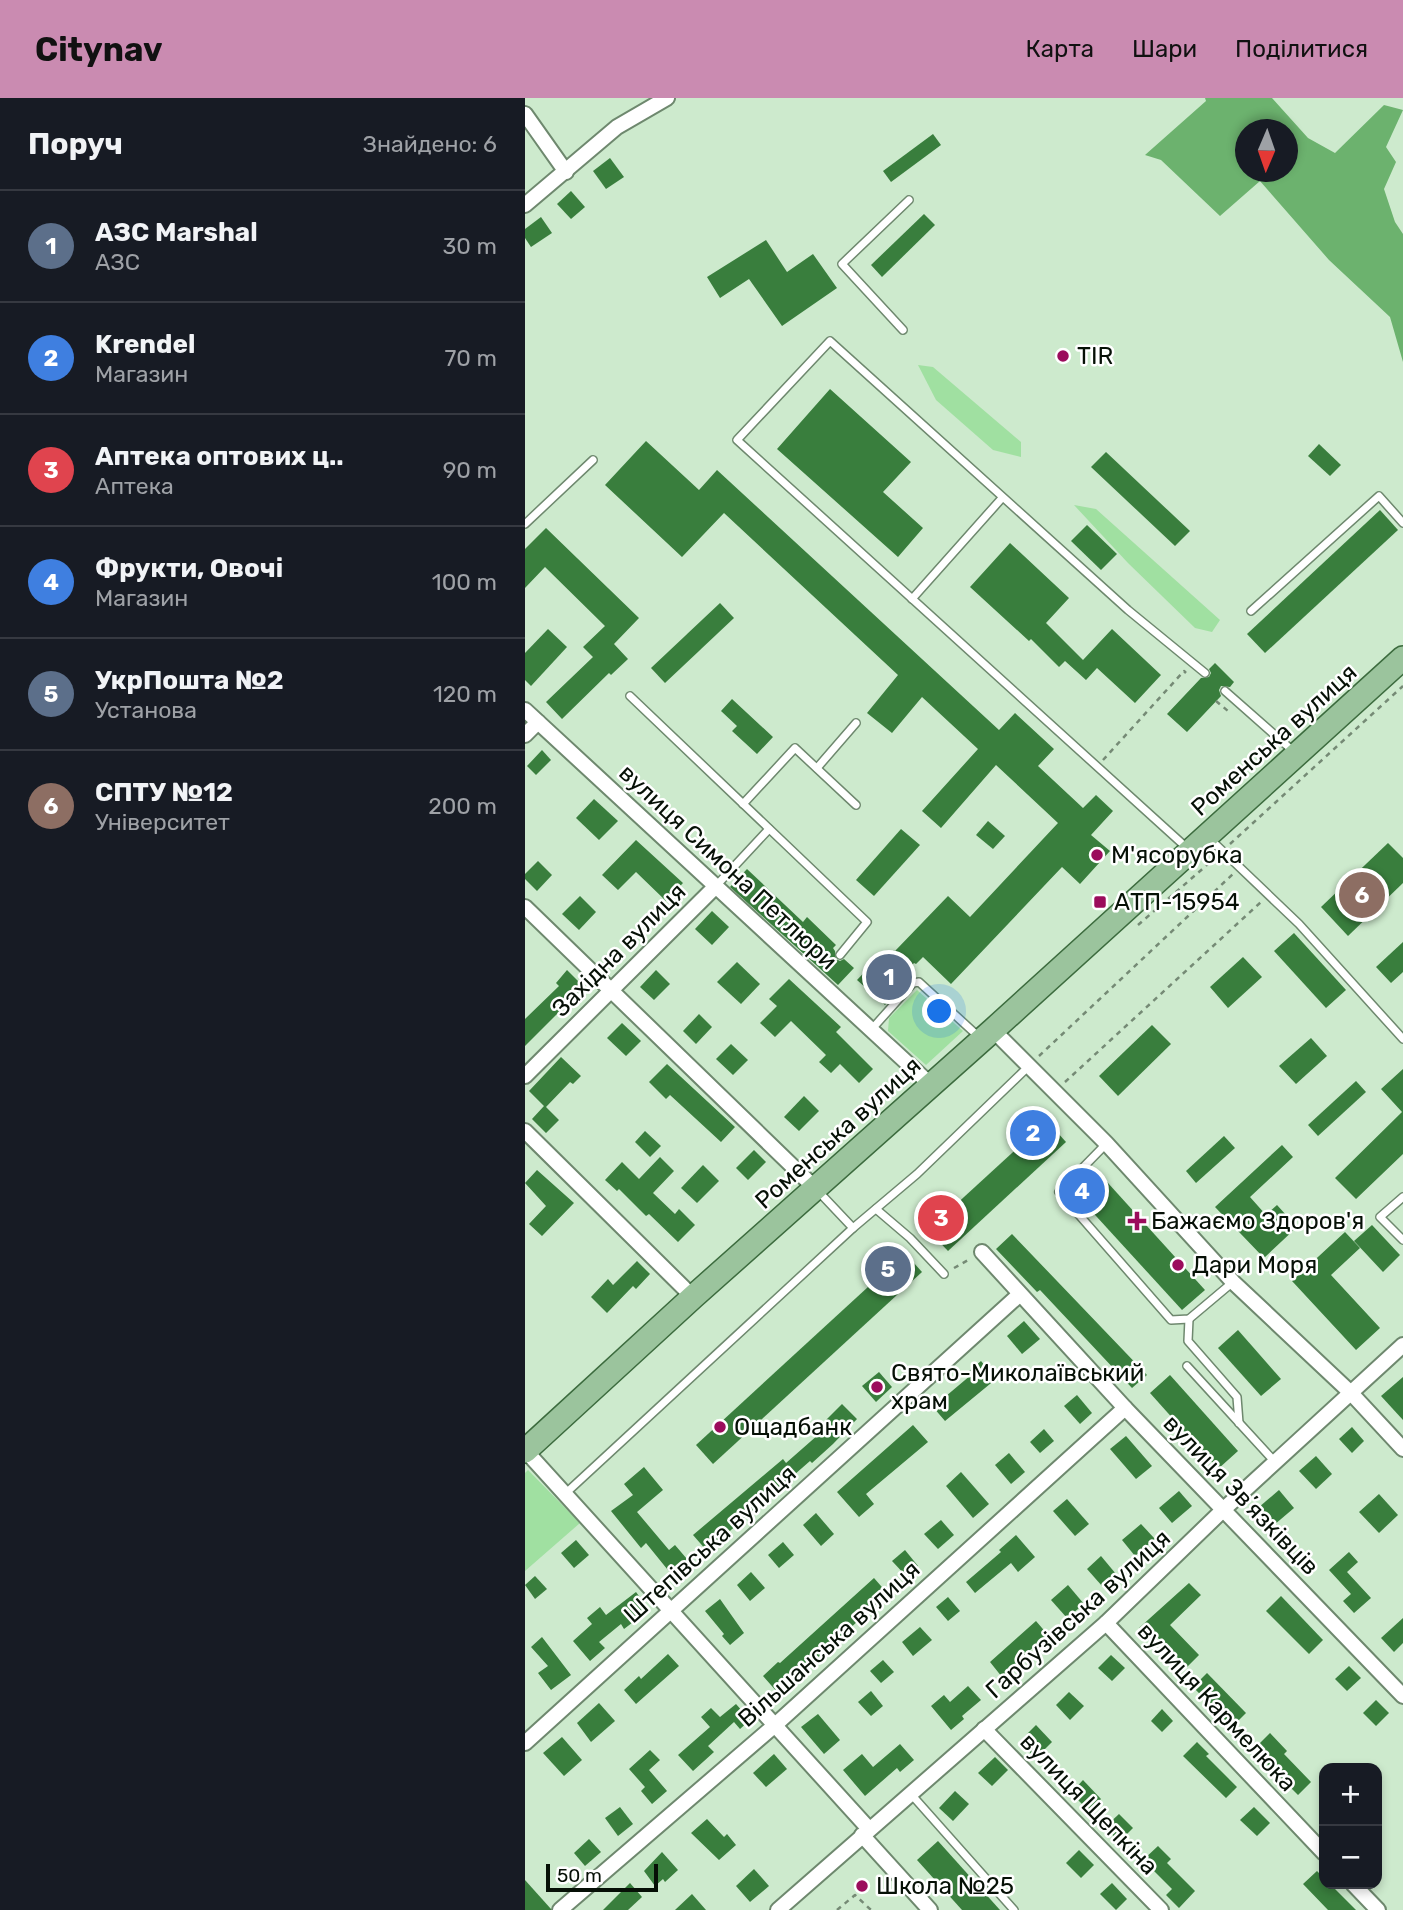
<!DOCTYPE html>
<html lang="uk">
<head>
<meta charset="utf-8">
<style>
	:root { --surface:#171b24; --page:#20242c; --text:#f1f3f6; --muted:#9ea1a6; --line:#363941; --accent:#ca8bb1 }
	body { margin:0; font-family:Rubik,sans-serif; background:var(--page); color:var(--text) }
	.controls { position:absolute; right:21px; bottom:21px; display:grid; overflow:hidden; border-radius:14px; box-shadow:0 4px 10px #0003 }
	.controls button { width:63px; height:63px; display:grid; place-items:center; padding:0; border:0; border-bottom:2px solid var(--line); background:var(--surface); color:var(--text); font:35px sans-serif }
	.compass { position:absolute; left:710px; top:21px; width:63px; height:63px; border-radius:50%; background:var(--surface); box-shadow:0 4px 10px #0003; rotate:182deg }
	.scale { position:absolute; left:21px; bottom:18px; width:112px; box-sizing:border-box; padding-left:7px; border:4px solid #061006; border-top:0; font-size:19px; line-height:24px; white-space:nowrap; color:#061006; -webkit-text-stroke:5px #fff; paint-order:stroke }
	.you { position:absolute; left:415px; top:914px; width:24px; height:24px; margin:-18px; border:5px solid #fff; border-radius:50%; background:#1a73e8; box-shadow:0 0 0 10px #1a73e833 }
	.badge { display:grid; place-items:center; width:46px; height:46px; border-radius:50%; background:var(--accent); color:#fff; font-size:23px; font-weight:700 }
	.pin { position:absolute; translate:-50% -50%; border:4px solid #fff; box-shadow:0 2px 7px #0006 }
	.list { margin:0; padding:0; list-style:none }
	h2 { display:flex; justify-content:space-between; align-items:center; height:91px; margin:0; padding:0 28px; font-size:30px }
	h2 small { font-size:23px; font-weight:400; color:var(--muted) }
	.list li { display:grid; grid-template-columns:46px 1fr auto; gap:21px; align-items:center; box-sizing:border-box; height:112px; padding:0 28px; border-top:2px solid var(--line) }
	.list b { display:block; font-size:26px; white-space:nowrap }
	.list p { margin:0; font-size:23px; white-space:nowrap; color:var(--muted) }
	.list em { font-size:23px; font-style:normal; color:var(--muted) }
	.map { position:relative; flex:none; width:878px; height:1812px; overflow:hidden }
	header { display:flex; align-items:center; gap:42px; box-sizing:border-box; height:98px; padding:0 35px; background:var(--accent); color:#111 }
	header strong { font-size:33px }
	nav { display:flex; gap:38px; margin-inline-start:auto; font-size:24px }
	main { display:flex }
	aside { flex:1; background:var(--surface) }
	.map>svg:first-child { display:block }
</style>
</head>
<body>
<header>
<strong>Citynav</strong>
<nav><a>Карта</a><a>Шари</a><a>Поділитися</a></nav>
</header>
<main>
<aside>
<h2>Поруч<small>Знайдено: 6</small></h2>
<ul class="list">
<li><span class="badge" style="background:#5c6f8a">1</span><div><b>АЗС Marshal</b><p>АЗС</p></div><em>30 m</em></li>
<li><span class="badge" style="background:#3f7fe0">2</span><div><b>Krendel</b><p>Магазин</p></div><em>70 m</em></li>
<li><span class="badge" style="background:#e0444e">3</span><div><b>Аптека оптових ц..</b><p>Аптека</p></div><em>90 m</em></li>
<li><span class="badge" style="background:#3f7fe0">4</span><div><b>Фрукти, Овочі</b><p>Магазин</p></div><em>100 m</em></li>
<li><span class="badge" style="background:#5c6f8a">5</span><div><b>УкрПошта №2</b><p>Установа</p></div><em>120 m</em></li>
<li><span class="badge" style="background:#8d6e63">6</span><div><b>СПТУ №12</b><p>Університет</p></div><em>200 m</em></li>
</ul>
</aside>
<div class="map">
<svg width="878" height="1812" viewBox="0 0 878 1812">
	<rect width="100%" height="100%" fill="#cdeacd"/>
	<g fill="#a0e0a1">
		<polygon points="393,267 408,269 496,344 496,359 468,352 411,302"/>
		<polygon points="549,407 571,411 695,522 687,534 670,530 603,465"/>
		<polygon points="392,892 438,933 401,967 363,933 364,920"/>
		<polygon points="3,1372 55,1425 0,1473 0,1375"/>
	</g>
	<path fill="#6cb26e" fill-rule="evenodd" d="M680 0H747L783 40 810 55 859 7 878 12 861 49 871 64 859 91 870 124 878 136V264L865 219 804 162 735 83 695 118 636 62 620 57 681 3ZM720 32H762V74H720Z"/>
	<g fill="#397e3d">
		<polygon points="408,36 416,47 366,84 358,73"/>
		<polygon points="85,60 99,79 81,91 68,73"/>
		<polygon points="46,93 60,109 46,121 32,106"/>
		<polygon points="399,116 410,127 357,179 346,167"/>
		<polygon points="16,119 27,135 6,149 0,140 0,131"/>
		<polygon points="241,142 262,174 288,156 312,190 257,228 224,181 195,200 182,179"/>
		<polygon points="305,291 386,364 358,394 398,430 373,459 252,351"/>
		<polygon points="121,343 174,392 192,372 474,632 490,615 529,651 513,668 558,710 571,697 588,713 566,737 585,753 555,786 537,769 426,886 398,859 391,866 389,865 372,883 377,888 360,907 332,882 350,863 355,867 369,852 370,853 423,798 445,819 533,725 471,667 416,730 397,713 453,651 397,599 367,635 342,615 373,577 199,415 157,459 80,387"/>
		<polygon points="794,346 816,367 805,378 783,358"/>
		<polygon points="581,354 665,433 650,448 566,369"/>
		<polygon points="855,412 873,432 740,555 722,536"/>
		<polygon points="562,427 592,456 576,472 546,443"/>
		<polygon points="21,430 114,520 89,546 103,561 86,577 84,575 37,621 21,604 68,559 58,549 80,528 20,469 0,490 0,451"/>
		<polygon points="485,445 544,500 521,525 558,562 587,531 636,577 610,605 572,570 561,582 540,563 534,569 506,541 504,543 445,489"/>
		<polygon points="195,505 209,520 140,585 126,570"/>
		<polygon points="23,531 42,549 6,588 0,582 0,555"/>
		<polygon points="690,565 709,584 705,589 696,588 694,592 696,598 662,634 642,616 676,580 684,579 686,575 684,571"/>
		<polygon points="207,601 248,639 232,656 207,633 212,628 196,613"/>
		<polygon points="17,652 26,662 11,677 2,668"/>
		<polygon points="69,701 93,723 74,742 51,720"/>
		<polygon points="463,723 480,738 468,751 451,737"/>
		<polygon points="376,731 395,747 349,798 331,782"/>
		<polygon points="111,742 158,785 141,803 111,774 93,792 77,777"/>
		<polygon points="863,745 878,760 878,785 823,838 796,809"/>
		<polygon points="13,763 27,777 12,793 0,781 0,776"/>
		<polygon points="222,771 278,824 282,819 311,847 308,850 310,853 311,861 315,863 319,861 329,870 313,887 205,789"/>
		<polygon points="55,798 71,814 54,832 37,816"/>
		<polygon points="187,813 204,829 187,847 170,831"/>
		<polygon points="769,835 821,892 801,910 749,853"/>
		<polygon points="878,844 878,874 866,885 851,869"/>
		<polygon points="718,859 737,879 703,910 685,889"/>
		<polygon points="212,864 235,886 216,906 192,884"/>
		<polygon points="42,872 59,889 0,948 0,921 34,888 31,885"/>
		<polygon points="131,872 145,886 129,902 115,889"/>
		<polygon points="264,881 316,929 311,934 348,971 334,985 315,966 306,975 294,964 301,957 266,923 250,939 235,925 252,908 244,901"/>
		<polygon points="174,916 187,929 171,946 158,933"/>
		<polygon points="97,925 116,943 101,958 82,940"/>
		<polygon points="627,927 646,946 593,998 574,978"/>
		<polygon points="786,940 802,958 771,986 754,968"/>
		<polygon points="206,946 223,962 208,977 191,961"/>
		<polygon points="36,959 56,978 48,986 45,984 21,1009 34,1022 21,1035 7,1021 19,1008 4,993"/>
		<polygon points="142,966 210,1029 196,1044 145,997 141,1001 124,984"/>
		<polygon points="878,971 878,1056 831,1101 810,1080 877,1014 856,991"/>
		<polygon points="831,983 841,994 793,1038 783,1027"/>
		<polygon points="279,998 294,1013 274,1033 259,1019"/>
		<polygon points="522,1023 541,1044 423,1153 403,1132"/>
		<polygon points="120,1033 136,1048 125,1059 110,1044"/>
		<polygon points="699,1038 710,1050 671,1085 661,1073"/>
		<polygon points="757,1047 768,1059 725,1099 741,1117 752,1107 772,1129 739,1160 690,1109"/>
		<polygon points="229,1052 241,1064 223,1082 211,1070"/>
		<polygon points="135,1059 149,1073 128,1095 150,1116 154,1111 170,1127 153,1144 124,1116 121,1118 94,1091 92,1093 80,1082 97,1064 114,1081"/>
		<polygon points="178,1067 194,1083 172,1105 156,1090"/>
		<polygon points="12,1072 49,1105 17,1138 4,1126 21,1108 0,1085"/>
		<polygon points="573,1074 680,1192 657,1212 550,1095"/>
		<polygon points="847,1127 875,1157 858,1174 829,1143"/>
		<polygon points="820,1134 835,1150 806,1177 855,1230 831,1252 767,1183"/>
		<polygon points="487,1136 622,1277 607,1290 515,1192 512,1194 471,1151"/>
		<polygon points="380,1155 397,1174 188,1366 171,1347"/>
		<polygon points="112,1163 125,1176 111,1191 108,1188 82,1215 66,1199 83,1181 88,1187"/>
		<polygon points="499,1223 515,1241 497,1256 482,1238"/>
		<polygon points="713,1232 756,1281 736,1298 693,1250"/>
		<polygon points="456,1263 471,1281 420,1323 408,1309 446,1277 443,1274"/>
		<polygon points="354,1274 367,1289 351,1304 337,1288"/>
		<polygon points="645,1277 713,1353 693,1371 625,1295"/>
		<polygon points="878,1279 878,1322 856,1298"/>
		<polygon points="552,1297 567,1315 555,1326 539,1308"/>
		<polygon points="317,1306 332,1321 308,1346 287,1365 285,1363 182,1453 168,1437 258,1361 261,1365 302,1329 298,1325"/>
		<polygon points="388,1327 403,1344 341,1396 349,1406 334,1419 312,1394"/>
		<polygon points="827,1329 839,1343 827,1355 814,1341"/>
		<polygon points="519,1331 529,1343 515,1355 505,1344"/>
		<polygon points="601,1338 627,1368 611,1381 585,1351"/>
		<polygon points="484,1355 500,1374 486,1386 470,1367"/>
		<polygon points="791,1358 807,1376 791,1391 774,1373"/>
		<polygon points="119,1369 138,1392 112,1414 144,1452 150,1447 168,1468 151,1482 121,1445 116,1450 86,1413 108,1397 99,1386"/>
		<polygon points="436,1374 464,1406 448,1420 421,1388"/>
		<polygon points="754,1392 769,1410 749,1427 734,1409"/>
		<polygon points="654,1393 667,1408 647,1425 634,1410"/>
		<polygon points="854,1396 873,1417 854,1435 834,1414"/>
		<polygon points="542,1401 564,1426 550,1438 528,1413"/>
		<polygon points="291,1415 309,1436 296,1448 278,1427"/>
		<polygon points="416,1422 429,1437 413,1451 399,1436"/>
		<polygon points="616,1426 630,1441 610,1458 597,1442"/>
		<polygon points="491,1437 510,1459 493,1474 486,1465 450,1495 441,1484 476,1454 474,1452"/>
		<polygon points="51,1442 64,1457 49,1470 36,1455"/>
		<polygon points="258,1444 269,1457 254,1470 243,1457"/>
		<polygon points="380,1452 393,1468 381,1478 367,1463"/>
		<polygon points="824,1454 833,1464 822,1474 846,1500 829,1515 818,1503 826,1496 804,1472"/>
		<polygon points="576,1458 591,1476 577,1488 562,1471"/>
		<polygon points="226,1474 240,1490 225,1503 212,1487"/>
		<polygon points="10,1478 22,1491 10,1501 0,1487"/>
		<polygon points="349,1480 363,1496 253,1595 238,1578 253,1564 255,1565"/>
		<polygon points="664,1485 676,1497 645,1527 674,1557 662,1569 632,1539 628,1544 614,1530"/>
		<polygon points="543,1487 559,1506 542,1520 526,1502"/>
		<polygon points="111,1494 124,1512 99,1531 96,1526 74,1544 80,1550 65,1563 48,1543 67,1526 62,1520 75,1509 81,1517"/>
		<polygon points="756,1498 798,1542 784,1556 741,1513"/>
		<polygon points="423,1499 435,1513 423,1523 411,1509"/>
		<polygon points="195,1501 219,1535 205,1547 197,1538 199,1536 180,1513"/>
		<polygon points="878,1520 878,1545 869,1554 856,1540"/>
		<polygon points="511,1523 523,1537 492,1563 493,1565 477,1579 465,1564"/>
		<polygon points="395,1529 407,1542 388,1558 377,1544"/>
		<polygon points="17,1539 46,1577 26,1592 13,1575 23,1568 6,1549"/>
		<polygon points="143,1556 154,1568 111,1606 99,1592 114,1578 116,1581"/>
		<polygon points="586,1557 600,1570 587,1583 573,1570"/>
		<polygon points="358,1562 369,1574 356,1585 345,1573"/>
		<polygon points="824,1568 836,1580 822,1593 810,1581"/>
		<polygon points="682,1575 721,1615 707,1629 668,1589"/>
		<polygon points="443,1588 456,1602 437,1618 439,1621 426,1632 406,1608 419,1597 425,1604"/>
		<polygon points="346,1593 358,1608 346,1618 333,1604"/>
		<polygon points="544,1594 559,1608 545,1622 531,1607"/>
		<polygon points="851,1602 864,1615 851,1628 838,1615"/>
		<polygon points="74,1605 90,1623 66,1644 52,1625"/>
		<polygon points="211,1606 225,1622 215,1631 209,1624 183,1648 189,1654 168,1673 153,1657 185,1629 176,1619 186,1610 195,1619"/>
		<polygon points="637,1611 648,1623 637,1634 626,1623"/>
		<polygon points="293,1616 315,1642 299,1656 276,1629"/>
		<polygon points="511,1627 527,1644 511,1660 494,1644"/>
		<polygon points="745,1635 762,1653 759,1656 786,1684 773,1697 728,1652"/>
		<polygon points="37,1639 57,1662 39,1678 18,1655"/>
		<polygon points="672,1644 684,1656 681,1658 712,1689 701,1700 658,1658"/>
		<polygon points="375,1646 389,1662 375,1674 372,1670 340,1698 318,1672 337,1656 348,1669"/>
		<polygon points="125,1652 135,1662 124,1672 142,1693 127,1706 116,1693 120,1689 104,1671"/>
		<polygon points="249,1656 262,1671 241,1689 228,1675"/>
		<polygon points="470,1659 483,1672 467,1688 453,1675"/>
		<polygon points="558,1682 576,1701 564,1713 546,1695"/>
		<polygon points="430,1693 444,1706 428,1723 414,1710"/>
		<polygon points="95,1709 108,1726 93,1738 80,1720"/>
		<polygon points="729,1709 745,1725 732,1738 715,1722"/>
		<polygon points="594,1716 608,1730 594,1744 580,1729"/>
		<polygon points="182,1721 199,1739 202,1736 211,1747 194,1762 166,1735"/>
		<polygon points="64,1741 76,1754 60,1768 49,1755"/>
		<polygon points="413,1743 475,1812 437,1812 392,1762"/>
		<polygon points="633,1748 646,1761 642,1765 670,1793 654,1810 641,1797 647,1791 618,1762"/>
		<polygon points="554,1752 569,1767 556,1780 541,1765"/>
		<polygon points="137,1754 153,1772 140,1784 138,1781 130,1788 119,1773"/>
		<polygon points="229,1771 244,1788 225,1804 211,1788"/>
		<polygon points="792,1773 799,1780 799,1786 805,1786 831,1812 803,1812 778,1786"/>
		<polygon points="0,1782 26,1811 26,1812 0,1812"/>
		<polygon points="105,1785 117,1799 103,1812 78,1812"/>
		<polygon points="587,1785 602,1801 591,1812 575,1796"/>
		<polygon points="167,1796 181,1812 150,1812"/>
	</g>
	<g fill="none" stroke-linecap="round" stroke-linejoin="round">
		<g stroke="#6e886e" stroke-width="10">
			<g id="service">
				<polyline points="378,232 317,166 384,102"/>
				<polyline points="0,426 68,362"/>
				<polyline points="387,501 477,400"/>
				<polyline points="726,513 854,398 878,425"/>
				<polyline points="700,593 768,653"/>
				<polyline points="105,598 342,824 315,857"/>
				<polyline points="292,670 331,625"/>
				<polyline points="218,706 270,650 331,707"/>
				<polyline points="685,741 774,826 878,941"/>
				<polyline points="662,750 212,342 305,243 603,512 680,575"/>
				<polyline points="190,789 244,731"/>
				<polyline points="346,932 388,885 394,884 454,939"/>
				<polyline points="581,1046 534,1094 646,1222 664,1221 708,1184"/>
				<polyline points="293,1093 328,1130"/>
				<polyline points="878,1099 855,1119 878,1142"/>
				<polyline points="351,1111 385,1140 419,1176"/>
				<polyline points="664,1221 663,1243 712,1299 714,1325"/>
				<polyline points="662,1268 750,1364"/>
				<polyline points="41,1395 328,1130 392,1076 504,968"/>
				<polyline points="385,1695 489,1812"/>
			</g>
		</g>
		<g stroke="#6e886e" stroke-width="18">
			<g id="minor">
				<polyline points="0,16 41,74"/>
				<polyline points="0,107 92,29 142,0"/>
				<polyline points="0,612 406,987"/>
				<polyline points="0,637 13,624"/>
				<polyline points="0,809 291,1091"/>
				<polyline points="468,932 581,1045 708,1184 826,1295 878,1351"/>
				<polyline points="0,978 190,789"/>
				<polyline points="0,1033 168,1199"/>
				<polyline points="457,1154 600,1310 878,1598"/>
				<polyline points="0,1352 344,1731"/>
				<polyline points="581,1525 799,1755"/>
				<polyline points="459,1631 636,1812"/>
				<polyline points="0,1645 494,1197"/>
				<polyline points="337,1737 405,1812"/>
				<polyline points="828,1786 853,1812"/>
				<polyline points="35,1812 249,1628 600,1310"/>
				<polyline points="253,1812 581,1525 699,1411 878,1247"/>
			</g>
		</g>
		<g stroke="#3c6b3e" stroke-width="26">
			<polyline id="primary" points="0,1353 168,1199 468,932 878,560"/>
		</g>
		<g stroke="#758a75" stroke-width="2.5" stroke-dasharray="5 5" stroke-linecap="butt">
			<polyline points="691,603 703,613"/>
			<polyline points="578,662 659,573 661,575"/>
			<polyline points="705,746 878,588"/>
			<polyline points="613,827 690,760"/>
			<polyline points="514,958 708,776"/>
			<polyline points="540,984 736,804"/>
			<polyline points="429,1170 445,1161"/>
			<polyline points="312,1812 330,1797 346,1812"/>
		</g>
		<use href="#service" stroke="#fff" stroke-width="7"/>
		<use href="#minor" stroke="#fff" stroke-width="14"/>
		<use href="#primary" stroke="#9bc49d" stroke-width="23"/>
	</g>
	<g fill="#9b0c5c" stroke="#fff" stroke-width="2.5">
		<circle cx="538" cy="258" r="7"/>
		<circle cx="572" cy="757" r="7"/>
		<rect x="568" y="797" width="14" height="14" rx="3.5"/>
		<path d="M608.5 1112.5h7v7h7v7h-7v7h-7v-7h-7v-7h7z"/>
		<circle cx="653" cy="1167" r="7"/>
		<circle cx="352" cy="1289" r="7"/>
		<circle cx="195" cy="1329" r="7"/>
		<circle cx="337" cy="1788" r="7"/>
	</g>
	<g text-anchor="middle" stroke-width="5" stroke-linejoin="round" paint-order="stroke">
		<g font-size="24" fill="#061006" stroke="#fff" text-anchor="start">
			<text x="552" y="266">TIR</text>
			<text x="586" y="765">М'ясорубка</text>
			<text x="589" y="812">АТП-15954</text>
			<text x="626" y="1131">Бажаємо Здоров'я</text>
			<text x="667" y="1175">Дари Моря</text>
			<text x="366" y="1283">Свято-Миколаївський<tspan x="366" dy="28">храм</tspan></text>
			<text x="209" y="1337">Ощадбанк</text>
			<text x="351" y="1796">Школа №25</text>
		</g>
		<g font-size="24" fill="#061006" stroke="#fff">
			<text transform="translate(749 642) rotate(-42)" y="8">Роменська вулиця</text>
			<text transform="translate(203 769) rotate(43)" y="8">вулиця Симона Петлюри</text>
			<text transform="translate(94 852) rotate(-45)" y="8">Західна вулиця</text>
			<text transform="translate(313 1035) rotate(-42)" y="8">Роменська вулиця</text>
			<text transform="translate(716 1397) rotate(46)" y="8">вулиця Звʼязківців</text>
			<text transform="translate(185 1446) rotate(-42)" y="8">Штепівська вулиця</text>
			<text transform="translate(553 1516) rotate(-42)" y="8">Гарбузівська вулиця</text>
			<text transform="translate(304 1546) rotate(-42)" y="8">Вільшанська вулиця</text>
			<text transform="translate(692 1609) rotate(47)" y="8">вулиця Кармелюка</text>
			<text transform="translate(564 1706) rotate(46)" y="8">вулиця Щепкіна</text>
		</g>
	</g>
</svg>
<div class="controls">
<button>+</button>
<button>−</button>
</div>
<svg class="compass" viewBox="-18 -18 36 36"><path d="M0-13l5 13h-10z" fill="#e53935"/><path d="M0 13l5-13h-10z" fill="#9ea1a6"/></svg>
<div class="scale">50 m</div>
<div class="you"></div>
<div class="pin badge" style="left:364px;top:879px;background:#5c6f8a">1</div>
<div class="pin badge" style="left:508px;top:1035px;background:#3f7fe0">2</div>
<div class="pin badge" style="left:416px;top:1120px;background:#e0444e">3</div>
<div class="pin badge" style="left:557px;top:1093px;background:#3f7fe0">4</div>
<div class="pin badge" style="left:363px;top:1171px;background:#5c6f8a">5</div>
<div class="pin badge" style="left:837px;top:797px;background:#8d6e63">6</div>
</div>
</main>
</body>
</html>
